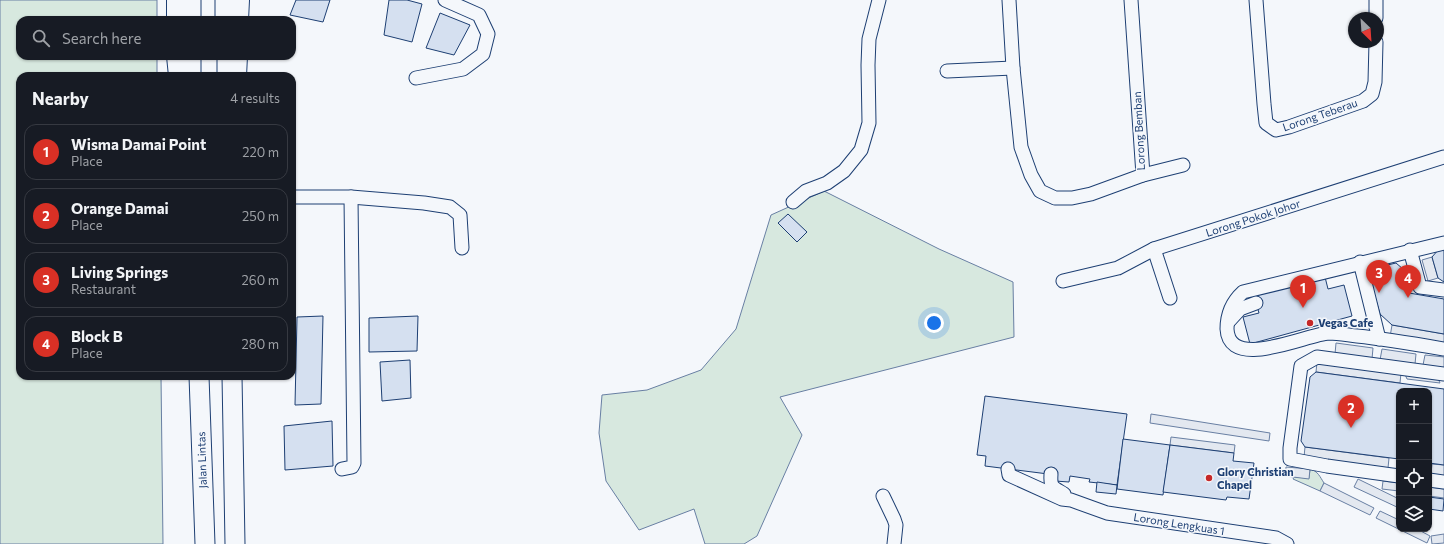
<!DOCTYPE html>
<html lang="en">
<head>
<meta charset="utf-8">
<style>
	:root { --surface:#171b24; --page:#20242c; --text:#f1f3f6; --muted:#9ea1a6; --line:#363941; --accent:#d93025 }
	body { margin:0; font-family:Commissioner,sans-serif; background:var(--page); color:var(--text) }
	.controls { position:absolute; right:12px; bottom:12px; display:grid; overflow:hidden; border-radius:8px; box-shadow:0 1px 3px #0004 }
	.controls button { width:36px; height:36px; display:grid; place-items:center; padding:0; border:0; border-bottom:1px solid var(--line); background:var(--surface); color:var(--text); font:20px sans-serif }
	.compass { position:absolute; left:1348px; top:12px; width:36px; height:36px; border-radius:50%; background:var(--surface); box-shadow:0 1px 3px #0004; rotate:155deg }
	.you { position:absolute; left:934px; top:323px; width:14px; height:14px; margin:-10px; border:3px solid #fff; border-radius:50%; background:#1a73e8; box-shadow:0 0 0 6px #1a73e833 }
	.badge { display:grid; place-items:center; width:26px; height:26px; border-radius:50%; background:var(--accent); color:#fff; font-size:13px; font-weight:700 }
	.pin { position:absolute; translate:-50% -33px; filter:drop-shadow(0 1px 2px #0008) }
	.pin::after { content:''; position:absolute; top:21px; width:14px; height:12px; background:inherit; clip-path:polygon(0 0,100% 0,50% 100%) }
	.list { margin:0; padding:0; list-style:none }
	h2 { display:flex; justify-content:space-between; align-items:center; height:52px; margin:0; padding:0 16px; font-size:17px }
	h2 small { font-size:13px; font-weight:400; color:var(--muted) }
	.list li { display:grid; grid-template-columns:26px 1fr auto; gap:12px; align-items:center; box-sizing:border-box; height:56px; margin:0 8px 8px; padding:0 8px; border:1px solid var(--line); border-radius:12px }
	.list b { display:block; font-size:15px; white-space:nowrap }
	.list p { margin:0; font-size:13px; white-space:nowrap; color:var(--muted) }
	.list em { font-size:13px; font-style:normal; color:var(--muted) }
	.icon { flex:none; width:22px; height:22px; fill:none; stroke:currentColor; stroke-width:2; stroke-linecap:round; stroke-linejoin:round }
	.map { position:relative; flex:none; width:1444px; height:544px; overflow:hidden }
	.search { position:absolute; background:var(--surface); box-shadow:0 1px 3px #0004; left:16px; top:16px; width:280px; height:44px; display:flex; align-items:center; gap:10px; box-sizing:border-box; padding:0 14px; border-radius:12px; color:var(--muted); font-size:15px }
	.panel { position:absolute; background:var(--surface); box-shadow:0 1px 3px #0004; left:16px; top:72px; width:280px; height:308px; border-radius:12px }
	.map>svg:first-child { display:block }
</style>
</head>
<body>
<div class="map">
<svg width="1444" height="544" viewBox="0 0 1444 544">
	<rect width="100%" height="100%" fill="#f4f7fb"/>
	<g fill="#d7e8df" stroke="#687fa3">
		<polygon points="0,0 157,0 157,20 20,20 20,56 157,56 157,76 20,76 20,376 161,376 163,544 0,544"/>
		<polygon points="824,191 939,249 1013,282 1014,337 780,397 802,435 757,536 744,544 705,544 694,509 639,530 606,481 599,433 602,395 647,390 701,370 736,329 771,215"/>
		<path d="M1310 469C1318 471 1320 477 1324 483L1320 491 1293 479 1294 477 1309 478Z"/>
	</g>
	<g fill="#e3e8f0" stroke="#687fa3">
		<polygon points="1432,257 1438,278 1428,281 1422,260"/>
		<polygon points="1392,325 1444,334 1444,344 1390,337"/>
		<polygon points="1336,343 1373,348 1372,359 1335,354"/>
		<polygon points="1382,349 1416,354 1415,364 1380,360"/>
		<polygon points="1425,355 1444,357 1444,368 1423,365"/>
		<polygon points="1317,362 1401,373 1400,383 1316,372"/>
		<polygon points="1404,372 1437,376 1440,383 1407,379"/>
		<polygon points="1151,414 1270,433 1269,441 1150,423"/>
		<polygon points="1171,437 1235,445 1234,453 1170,445"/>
		<polygon points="1305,447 1389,458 1388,468 1304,457"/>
		<polygon points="1432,464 1444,465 1444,476 1431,474"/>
		<polygon points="1286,467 1310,469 1309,479 1285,476"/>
		<polygon points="1358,479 1399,499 1399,508 1354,487"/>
		<polygon points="1383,481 1399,483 1399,491 1382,489"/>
		<polygon points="1324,483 1374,508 1370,515 1320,491"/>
		<polygon points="1429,487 1444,489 1444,498 1429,496"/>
		<polygon points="1380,511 1399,520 1399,529 1417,529 1430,536 1427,543 1376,518"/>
		<polygon points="1444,534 1444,543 1432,544 1431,536"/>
	</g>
	<g fill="#d5e0f0" stroke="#1d3f73">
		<polygon points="296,0 330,0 323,22 290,15"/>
		<polygon points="389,0 407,0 422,4 412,42 384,35"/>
		<polygon points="440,13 470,25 454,55 426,48"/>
		<polygon points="788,214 807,232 797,242 778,223"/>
		<polygon points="1444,248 1444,282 1438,278 1432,257 1439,249"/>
		<polygon points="1396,263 1403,269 1409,293 1444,299 1444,334 1392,325 1380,314 1370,279 1375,268"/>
		<polygon points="1325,277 1328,289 1344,285 1352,316 1250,344 1243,317 1259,313 1254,296"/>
		<polygon points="323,316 321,404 295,405 297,317"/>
		<polygon points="418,316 417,351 369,352 369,318"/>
		<polygon points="410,360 411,398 382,401 380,362"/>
		<polygon points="1316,372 1444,389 1444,465 1429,463 1429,391 1399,391 1399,459 1305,447 1301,441 1310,377"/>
		<polygon points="985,396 1127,414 1117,485 1089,482 1090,479 1070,476 1069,482 1055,481 1056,475 985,466 986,456 977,455"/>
		<polygon points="332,421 333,466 285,470 284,426"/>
		<polygon points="1123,439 1170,445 1163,495 1117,489"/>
		<polygon points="1170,445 1234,453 1233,461 1254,463 1249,499 1227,497 1226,500 1163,492"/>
		<polygon points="1097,482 1117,485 1116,494 1096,492"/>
		<polygon points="1429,497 1444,499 1443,511 1429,509"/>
	</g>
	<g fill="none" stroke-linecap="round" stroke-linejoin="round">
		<g stroke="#1d3f73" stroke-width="15">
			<g id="minor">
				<polyline points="1009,0 1013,68 1021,147 1031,175 1040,191 1055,198 1072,198 1091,194 1143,175 1183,165"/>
				<polyline points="1131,0 1143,175"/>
				<polyline points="1256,0 1264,104 1266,123 1276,130 1289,127 1363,101 1372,94 1375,82 1376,42"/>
				<polyline points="1376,0 1376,18"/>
				<polyline points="947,71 1013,68"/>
				<polyline points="416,78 463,69 483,54 488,34 479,15 445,0"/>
				<polyline points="292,197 351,197 354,463 352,467 342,469"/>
				<polyline points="351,197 424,203 450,207 460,215 462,248"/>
				<polyline points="793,202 806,191 827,183 844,171 861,150 869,123 868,65 869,39 879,0"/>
				<path d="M1444 243 1243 292C1232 302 1227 314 1227 329 1229 372 1307 334 1329 333 1338 333 1348 335 1357 336 1386 339 1415 344 1444 349"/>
				<polyline points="1154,249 1170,298"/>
				<polyline points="1410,250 1420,287 1444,290"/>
				<polyline points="1360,262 1379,339"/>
				<polyline points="1063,281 1118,268 1154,249 1444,157"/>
				<polyline points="1229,321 1240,309 1256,303"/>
				<polyline points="1008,469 1009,475 1062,499 1071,500 1107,513 1276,538 1287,544"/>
				<path d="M1051 474C1050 488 1053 487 1064 494"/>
				<polyline points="1399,476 1327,466 1290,459 1290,448 1301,366 1317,357 1444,374"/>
				<polyline points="1429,480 1444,482"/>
				<polyline points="883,496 894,519 896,525 894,544"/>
			</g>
		</g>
		<g stroke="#1d3f73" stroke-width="18">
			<g id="major">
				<polyline points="175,0 175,20"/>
				<polyline points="240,20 241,0"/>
				<polyline points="175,56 177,76"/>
				<polyline points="238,76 239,56"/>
			</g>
		</g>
		<g stroke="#1d3f73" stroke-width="21">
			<g id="highway">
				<polyline points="191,0 191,20"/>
				<polyline points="225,0 225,20"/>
				<polyline points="191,56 191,76"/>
				<polyline points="227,56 227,76"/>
				<polyline points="199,376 205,544"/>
				<polyline points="232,376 235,544"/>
			</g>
		</g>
		<use href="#minor" stroke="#f4f7fb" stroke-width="13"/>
		<use href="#major" stroke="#f4f7fb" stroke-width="16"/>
		<use href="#highway" stroke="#f4f7fb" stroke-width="19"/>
	</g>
	<g fill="#c62828" stroke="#f4f7fb" stroke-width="1.5">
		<circle cx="1310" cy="323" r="4"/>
		<circle cx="1209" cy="478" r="4"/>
	</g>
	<g text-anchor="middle" stroke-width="3" stroke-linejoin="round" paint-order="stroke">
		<g font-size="11" fill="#1d3f73" stroke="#f4f7fb">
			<text transform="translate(1320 115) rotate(-19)" y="4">Lorong Teberau</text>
			<text transform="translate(1139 131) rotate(-93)" y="4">Lorong Bemban</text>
			<text transform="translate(1253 218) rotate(-18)" y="4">Lorong Pokok Johor</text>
			<text transform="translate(202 460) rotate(-92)" y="4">Jalan Lintas</text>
			<text transform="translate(1179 524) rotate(9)" y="4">Lorong Lengkuas 1</text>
		</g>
		<g font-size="11" font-weight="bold" fill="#1d3f73" stroke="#f4f7fb" text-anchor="start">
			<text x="1318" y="327">Vegas Cafe</text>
			<text x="1217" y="476">Glory Christian<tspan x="1217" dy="13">Chapel</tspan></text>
		</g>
	</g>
</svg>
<div class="controls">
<button>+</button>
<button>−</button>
<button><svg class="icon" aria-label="locate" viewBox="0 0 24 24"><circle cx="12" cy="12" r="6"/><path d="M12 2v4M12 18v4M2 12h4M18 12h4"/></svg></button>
<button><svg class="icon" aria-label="layers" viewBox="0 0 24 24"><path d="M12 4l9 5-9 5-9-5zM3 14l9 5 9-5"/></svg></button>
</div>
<svg class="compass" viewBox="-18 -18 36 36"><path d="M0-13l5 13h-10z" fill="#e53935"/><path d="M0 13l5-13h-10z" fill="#9ea1a6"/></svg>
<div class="you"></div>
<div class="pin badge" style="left:1303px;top:308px">1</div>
<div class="pin badge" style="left:1351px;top:428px">2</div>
<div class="pin badge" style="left:1379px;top:293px">3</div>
<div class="pin badge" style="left:1408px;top:298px">4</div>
<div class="search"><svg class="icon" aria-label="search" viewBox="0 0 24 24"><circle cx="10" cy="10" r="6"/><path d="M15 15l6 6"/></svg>Search here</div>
<section class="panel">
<h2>Nearby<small>4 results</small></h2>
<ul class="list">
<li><span class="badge">1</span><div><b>Wisma Damai Point</b><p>Place</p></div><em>220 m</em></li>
<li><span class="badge">2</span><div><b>Orange Damai</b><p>Place</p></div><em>250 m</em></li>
<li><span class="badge">3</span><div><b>Living Springs</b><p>Restaurant</p></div><em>260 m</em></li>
<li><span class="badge">4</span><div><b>Block B</b><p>Place</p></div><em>280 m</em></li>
</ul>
</section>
</div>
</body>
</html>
